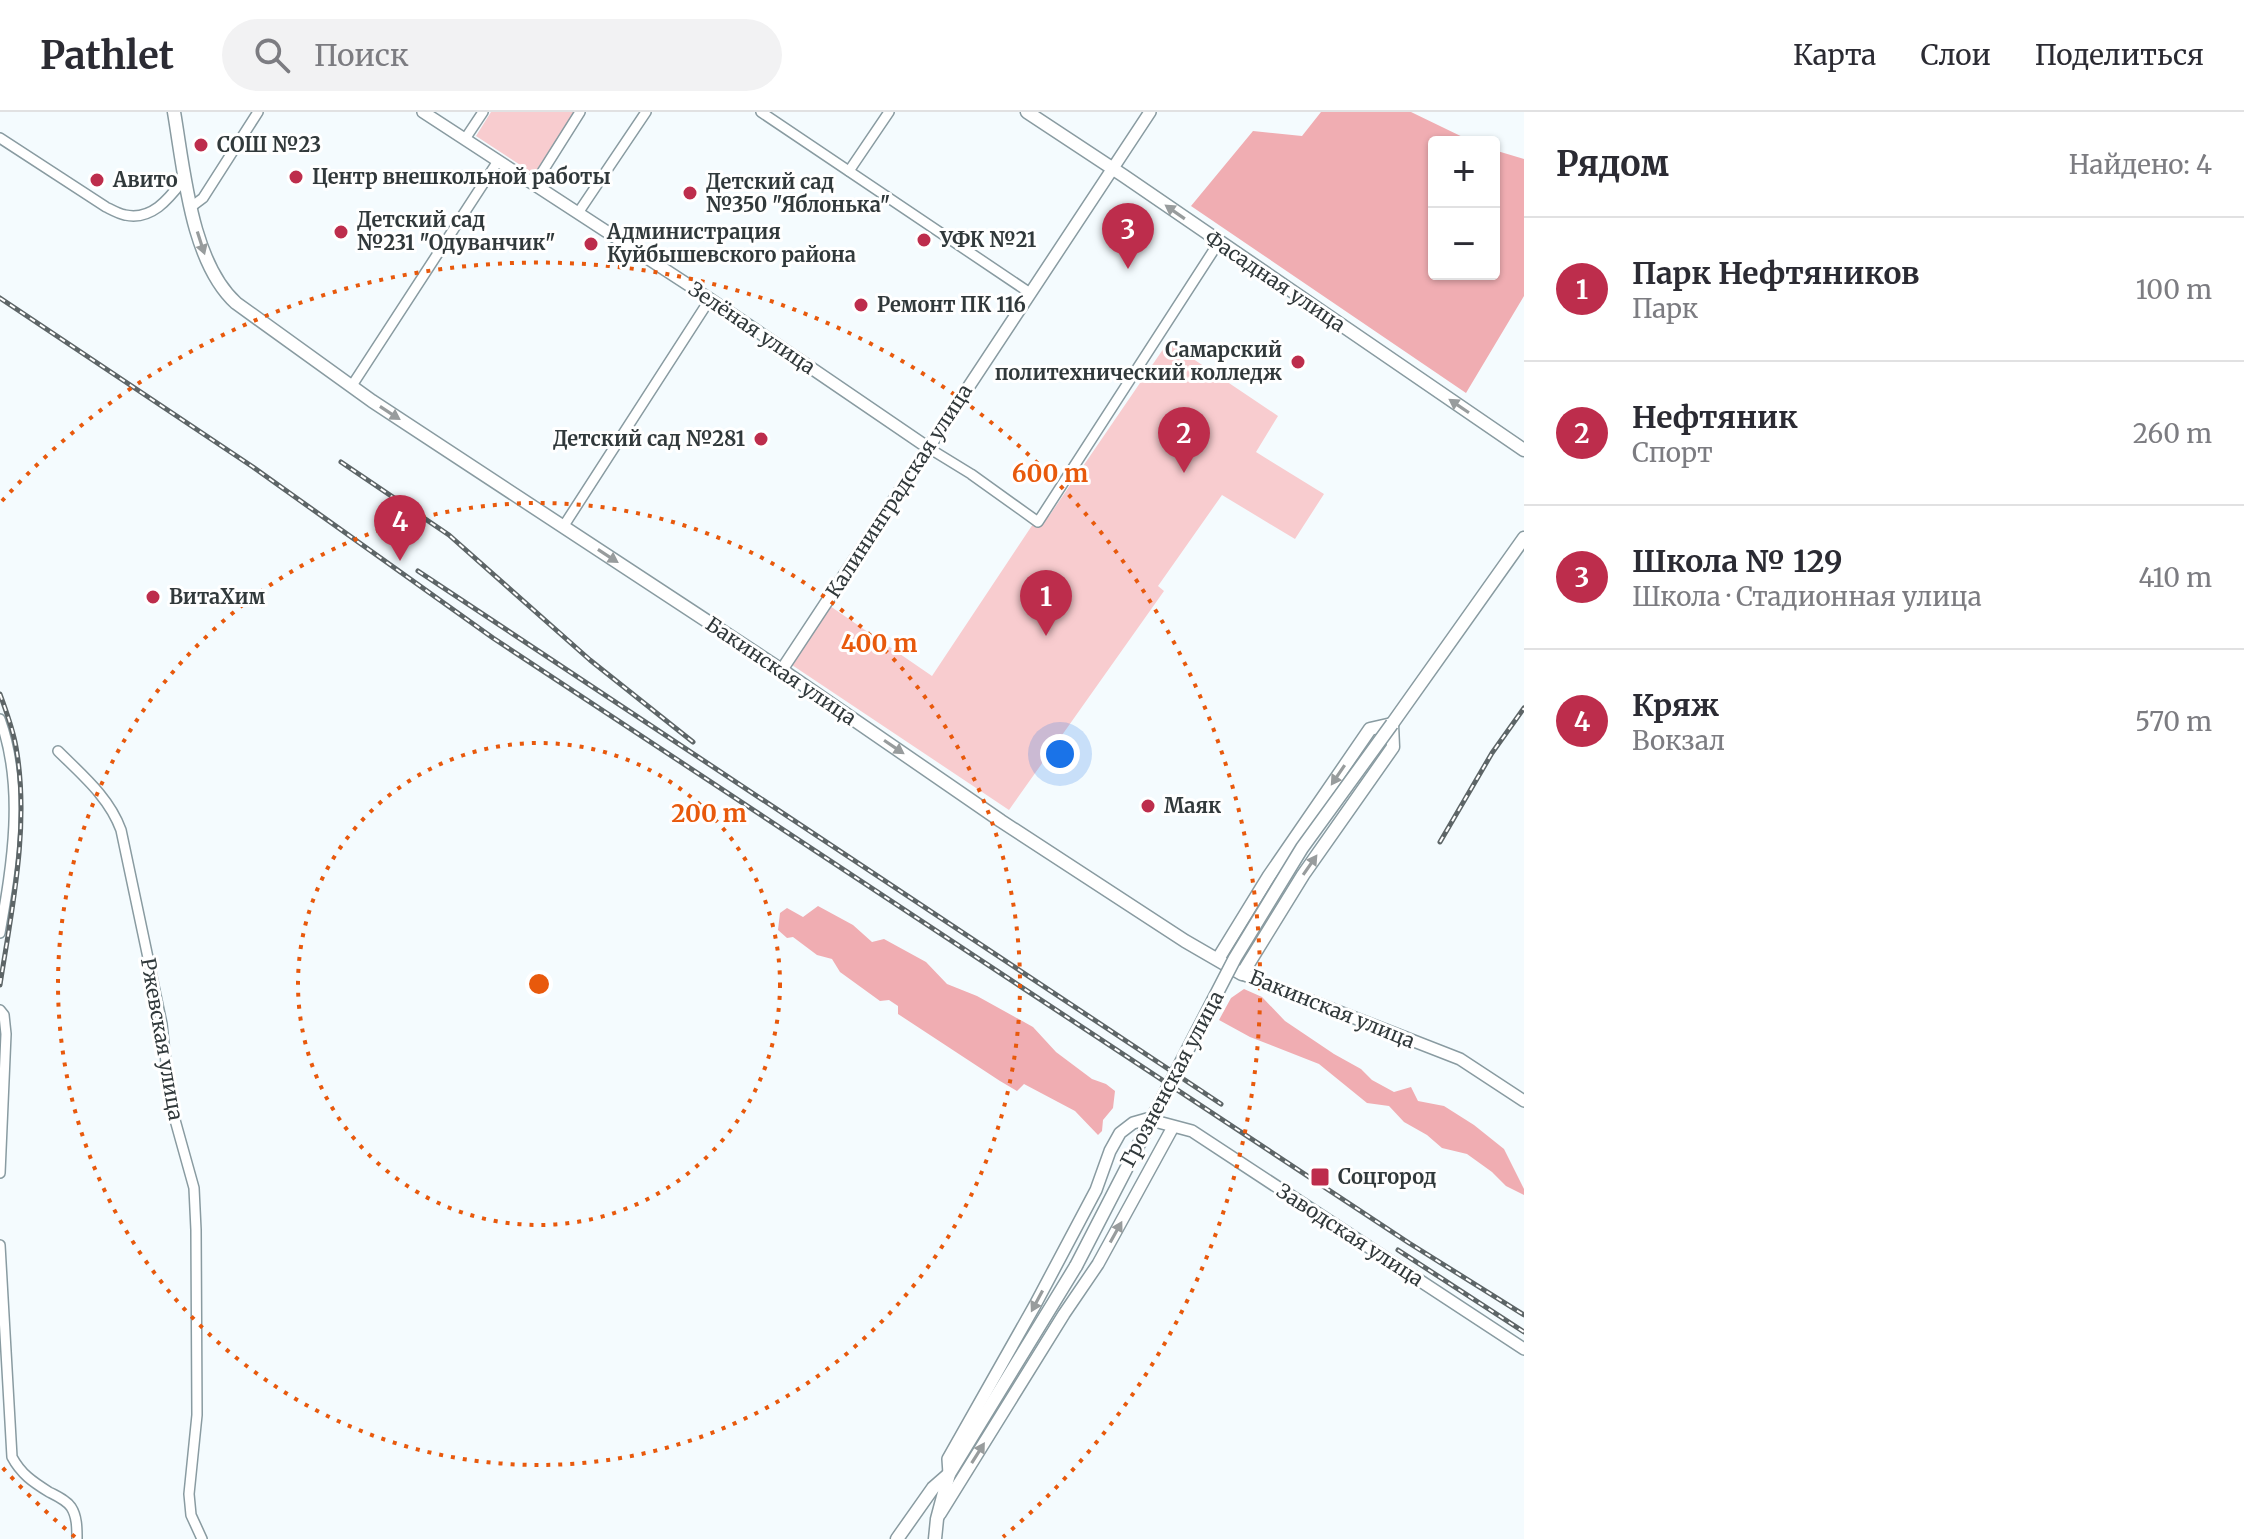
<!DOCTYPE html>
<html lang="ru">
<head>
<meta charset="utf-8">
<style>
	:root { --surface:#fff; --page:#f2f2f3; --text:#2b2b33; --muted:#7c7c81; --line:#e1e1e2; --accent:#bd2d4c }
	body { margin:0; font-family:Merriweather,serif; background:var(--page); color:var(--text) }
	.controls { position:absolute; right:24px; top:24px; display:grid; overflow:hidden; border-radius:8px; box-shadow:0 2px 6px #0004 }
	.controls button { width:72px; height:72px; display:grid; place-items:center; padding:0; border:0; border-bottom:2px solid var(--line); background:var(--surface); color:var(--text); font:40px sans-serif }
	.you { position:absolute; left:1060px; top:642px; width:28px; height:28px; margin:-20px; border:6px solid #fff; border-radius:50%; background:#1a73e8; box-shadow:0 0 0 12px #1a73e833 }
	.badge { display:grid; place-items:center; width:52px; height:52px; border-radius:50%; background:var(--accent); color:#fff; font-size:26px; font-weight:700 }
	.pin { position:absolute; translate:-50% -66px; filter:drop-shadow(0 2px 4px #0008) }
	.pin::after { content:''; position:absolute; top:42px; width:28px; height:24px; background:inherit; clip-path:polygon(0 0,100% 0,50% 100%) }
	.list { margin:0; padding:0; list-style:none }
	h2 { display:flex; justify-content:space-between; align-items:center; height:104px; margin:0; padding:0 32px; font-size:34px }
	h2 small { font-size:26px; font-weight:400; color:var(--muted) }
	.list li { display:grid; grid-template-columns:52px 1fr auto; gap:24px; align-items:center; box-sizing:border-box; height:144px; padding:0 32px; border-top:2px solid var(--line) }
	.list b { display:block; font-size:30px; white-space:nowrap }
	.list p { margin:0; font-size:26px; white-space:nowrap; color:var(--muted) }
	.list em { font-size:26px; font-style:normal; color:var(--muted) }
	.icon { flex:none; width:44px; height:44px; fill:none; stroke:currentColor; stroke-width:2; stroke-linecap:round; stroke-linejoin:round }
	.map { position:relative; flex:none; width:1524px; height:1427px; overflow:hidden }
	header { display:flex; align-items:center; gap:48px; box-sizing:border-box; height:112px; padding:0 40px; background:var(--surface); border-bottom:2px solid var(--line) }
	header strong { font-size:38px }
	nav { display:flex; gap:44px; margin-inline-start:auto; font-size:28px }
	.search { width:560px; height:72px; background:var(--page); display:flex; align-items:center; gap:20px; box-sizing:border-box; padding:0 28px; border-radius:44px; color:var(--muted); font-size:30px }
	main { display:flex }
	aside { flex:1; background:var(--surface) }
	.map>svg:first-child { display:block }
</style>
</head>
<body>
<header>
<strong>Pathlet</strong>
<div class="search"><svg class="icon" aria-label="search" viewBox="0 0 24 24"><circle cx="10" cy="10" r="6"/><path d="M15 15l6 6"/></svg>Поиск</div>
<nav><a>Карта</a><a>Слои</a><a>Поделиться</a></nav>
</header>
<main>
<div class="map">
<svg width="1524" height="1427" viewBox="0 0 1524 1427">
	<rect width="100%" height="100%" fill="#f4fbfe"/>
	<g fill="#f8cccf">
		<polygon points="491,0 575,0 534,62 476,24"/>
		<polygon points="1168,230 1278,304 1256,340 1324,382 1295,427 1222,383 1158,474 1164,479 1009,698 792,553 830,494 932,564 1041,400 1049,404"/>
	</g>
	<g fill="#f0adb2">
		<polygon points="1321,0 1411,0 1473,30 1434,30 1434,162 1494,162 1494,38 1524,47 1524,184 1466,281 1191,94 1253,19 1302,24"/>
		<polygon points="818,794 853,813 872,830 884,827 926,850 947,872 977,884 1033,915 1056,940 1092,967 1106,972 1115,979 1113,996 1103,1008 1102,1019 1098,1023 1075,999 1024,972 1017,979 1000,969 898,902 898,894 889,888 880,889 840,860 832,847 817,843 793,825 787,826 778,818 780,801 787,796 803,805"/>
		<polygon points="1244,877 1262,885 1285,909 1334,942 1361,957 1372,968 1394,980 1411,975 1418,989 1444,994 1474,1013 1504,1037 1524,1077 1524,1083 1506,1074 1492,1060 1467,1042 1442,1036 1427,1023 1404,1010 1389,994 1367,991 1319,952 1250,925 1219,908 1231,886"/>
	</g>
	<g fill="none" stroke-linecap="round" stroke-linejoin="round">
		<g stroke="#899ba1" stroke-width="12">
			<g id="minor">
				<polyline points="761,0 1030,181"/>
				<path d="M0 26 106 95C112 98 119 102 125 103 153 109 170 85 185 66"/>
				<polyline points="465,27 483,0"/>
				<polyline points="849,59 889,0"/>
				<polyline points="534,73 580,0"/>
				<polyline points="191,95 203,86 258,0"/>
				<polyline points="578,101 646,0"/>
				<polyline points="351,275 498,49"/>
				<polyline points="927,335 971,362 1038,410 1219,130"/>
				<polyline points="563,415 710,187"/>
				<path d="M0 607C25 676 12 752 0 821"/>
				<path d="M58 639C82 663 109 685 121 718L162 912 170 990 194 1076 196 1118 197 1303 189 1382 191 1403 202 1427"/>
				<polyline points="0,898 4,903 6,922 0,1061"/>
				<path d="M0 1133 12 1345C21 1362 33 1370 49 1380 57 1384 66 1388 71 1395 77 1404 77 1416 77 1427"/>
			</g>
		</g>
		<g stroke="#899ba1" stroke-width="14">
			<g id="tertiary">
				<polyline points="423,0 710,187 927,335"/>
				<polyline points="781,559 1150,0"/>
				<polyline points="1242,862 1460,947 1524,989"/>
				<polyline points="949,1362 948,1347 1035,1193 1096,1078 1110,1039 1120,1021 1133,1011 1147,1007 1192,1019 1524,1237"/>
				<polyline points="940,1402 1064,1202 1098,1152 1173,1015"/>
			</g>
		</g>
		<g stroke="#899ba1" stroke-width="15">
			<g id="secondary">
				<path d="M174 0C184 58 191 150 236 191L372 289 789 563 1001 709 1185 829 1242 862 1303 763 1393 635 1392 612"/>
				<polyline points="1027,0 1124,64 1524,338"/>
				<polyline points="1392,612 1524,426"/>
				<polyline points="1218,847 1269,764 1370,617 1392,612"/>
				<polyline points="897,1427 933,1376 949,1362"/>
				<polyline points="935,1427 937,1407 949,1362 1076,1154"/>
			</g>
		</g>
		<use href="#minor" stroke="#fff" stroke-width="9"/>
		<use href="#tertiary" stroke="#fff" stroke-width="11"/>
		<use href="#secondary" stroke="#fff" stroke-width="12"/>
		<g stroke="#5d6567" stroke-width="5">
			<g id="rail">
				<polyline points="0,186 253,355 493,526 1409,1131 1524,1203"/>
				<polyline points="341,350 449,423 590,548 693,630"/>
				<polyline points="418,459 1221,992"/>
				<path d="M0 582C6 599 13 617 16 635 30 713 12 796 0 873"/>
				<polyline points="1440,730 1492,641 1524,596"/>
				<polyline points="1398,1138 1524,1220"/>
			</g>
		</g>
		<use href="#rail" stroke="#fff" stroke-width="2" stroke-dasharray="6" stroke-linecap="butt"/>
		<g stroke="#899ba1" stroke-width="15" stroke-linecap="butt">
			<polyline id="secondary-bridge" points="1076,1154 1235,846 1302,736 1392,612"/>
		</g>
		<use href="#secondary-bridge" stroke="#fff" stroke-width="12"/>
	</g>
	<defs><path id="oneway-solid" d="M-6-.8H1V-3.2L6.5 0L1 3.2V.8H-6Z" transform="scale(2)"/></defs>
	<g fill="#989c9d">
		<use href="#oneway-solid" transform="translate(1175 100) rotate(-145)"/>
		<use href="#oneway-solid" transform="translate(201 131) rotate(72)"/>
		<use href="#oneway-solid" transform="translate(1459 294) rotate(-146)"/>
		<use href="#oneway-solid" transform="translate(390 301) rotate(33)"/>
		<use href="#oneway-solid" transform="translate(608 444) rotate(33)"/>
		<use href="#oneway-solid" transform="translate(894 635) rotate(34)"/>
		<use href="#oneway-solid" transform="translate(1338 663) rotate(124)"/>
		<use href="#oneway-solid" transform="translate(1310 753) rotate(-55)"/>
		<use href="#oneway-solid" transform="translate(1116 1120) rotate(-61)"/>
		<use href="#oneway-solid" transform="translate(1037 1189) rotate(118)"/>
		<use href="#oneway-solid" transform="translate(978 1341) rotate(-58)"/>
	</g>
	<g fill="none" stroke="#e8590c" stroke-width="4" stroke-dasharray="4 8">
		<circle cx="539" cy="872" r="241"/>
		<circle cx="539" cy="872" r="481"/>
		<path d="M75 1425A722 722 0 0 1 2 1355M2 389A722 722 0 1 1 1003 1425"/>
	</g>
	<g fill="#bd2d4c" stroke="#fff" stroke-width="3">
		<circle cx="201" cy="33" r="8"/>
		<circle cx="296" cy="65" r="8"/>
		<circle cx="97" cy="68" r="8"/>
		<circle cx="690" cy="81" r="8"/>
		<circle cx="341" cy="120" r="8"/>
		<circle cx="924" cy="128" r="8"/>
		<circle cx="591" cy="132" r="8"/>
		<circle cx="861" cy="193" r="8"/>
		<circle cx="1298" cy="250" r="8"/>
		<circle cx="761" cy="327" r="8"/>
		<circle cx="153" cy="485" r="8"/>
		<circle cx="1148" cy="694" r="8"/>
		<rect x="1310" y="1055" width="20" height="20" rx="4"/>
	</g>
	<g text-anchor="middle" stroke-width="6" stroke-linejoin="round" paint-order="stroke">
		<g font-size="20" font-weight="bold" fill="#31393b" stroke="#fff" text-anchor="start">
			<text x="217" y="40">СОШ №23</text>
			<text x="312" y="72">Центр внешкольной работы</text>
			<text x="113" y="75">Авито</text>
			<text x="706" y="77">Детский сад<tspan x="706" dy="23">№350 "Яблонька"</tspan></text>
			<text x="357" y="115">Детский сад<tspan x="357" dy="23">№231 "Одуванчик"</tspan></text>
			<text x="607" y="127">Администрация<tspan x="607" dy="23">Куйбышевского района</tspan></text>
			<text x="940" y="135">УФК №21</text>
			<text x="877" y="200">Ремонт ПК 116</text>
			<text x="1282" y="245" text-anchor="end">Самарский<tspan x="1282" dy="23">политехнический колледж</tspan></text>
			<text x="745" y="334" text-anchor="end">Детский сад №281</text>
			<text x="169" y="492">ВитаХим</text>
			<text x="1164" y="701">Маяк</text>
			<text x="1338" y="1072">Соцгород</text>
		</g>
		<g font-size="20" fill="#31393b" stroke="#fff">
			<text transform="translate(1275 169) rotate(34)" y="7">Фасадная улица</text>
			<text transform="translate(752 216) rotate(34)" y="7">Зелёная улица</text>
			<text transform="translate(899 379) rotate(-57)" y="7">Калининградская улица</text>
			<text transform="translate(781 559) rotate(34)" y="7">Бакинская улица</text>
			<text transform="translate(1332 897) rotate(22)" y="7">Бакинская улица</text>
			<text transform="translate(162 927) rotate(80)" y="7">Ржевская улица</text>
			<text transform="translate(1172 967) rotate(-62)" y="7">Грозненская улица</text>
			<text transform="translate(1350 1123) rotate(33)" y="7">Заводская улица</text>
		</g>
	</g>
	<circle cx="539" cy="872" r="12" fill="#e8590c" stroke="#fff" stroke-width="4"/>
	<g font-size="24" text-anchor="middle" font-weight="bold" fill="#e8590c" stroke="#fff" stroke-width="6" stroke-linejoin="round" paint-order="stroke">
		<text x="1050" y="370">600 m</text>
		<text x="879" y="540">400 m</text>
		<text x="709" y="710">200 m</text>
	</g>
</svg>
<div class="controls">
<button>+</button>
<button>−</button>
</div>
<div class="you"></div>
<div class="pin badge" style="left:1046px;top:524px">1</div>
<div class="pin badge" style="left:1184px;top:361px">2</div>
<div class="pin badge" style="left:1128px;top:157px">3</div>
<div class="pin badge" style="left:400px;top:449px">4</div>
</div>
<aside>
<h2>Рядом<small>Найдено: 4</small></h2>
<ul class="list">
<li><span class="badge">1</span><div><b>Парк Нефтяников</b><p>Парк</p></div><em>100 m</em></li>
<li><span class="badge">2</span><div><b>Нефтяник</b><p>Спорт</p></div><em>260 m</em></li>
<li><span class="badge">3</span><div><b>Школа № 129</b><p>Школа · Стадионная улица</p></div><em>410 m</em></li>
<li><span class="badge">4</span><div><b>Кряж</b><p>Вокзал</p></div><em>570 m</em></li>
</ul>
</aside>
</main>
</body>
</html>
